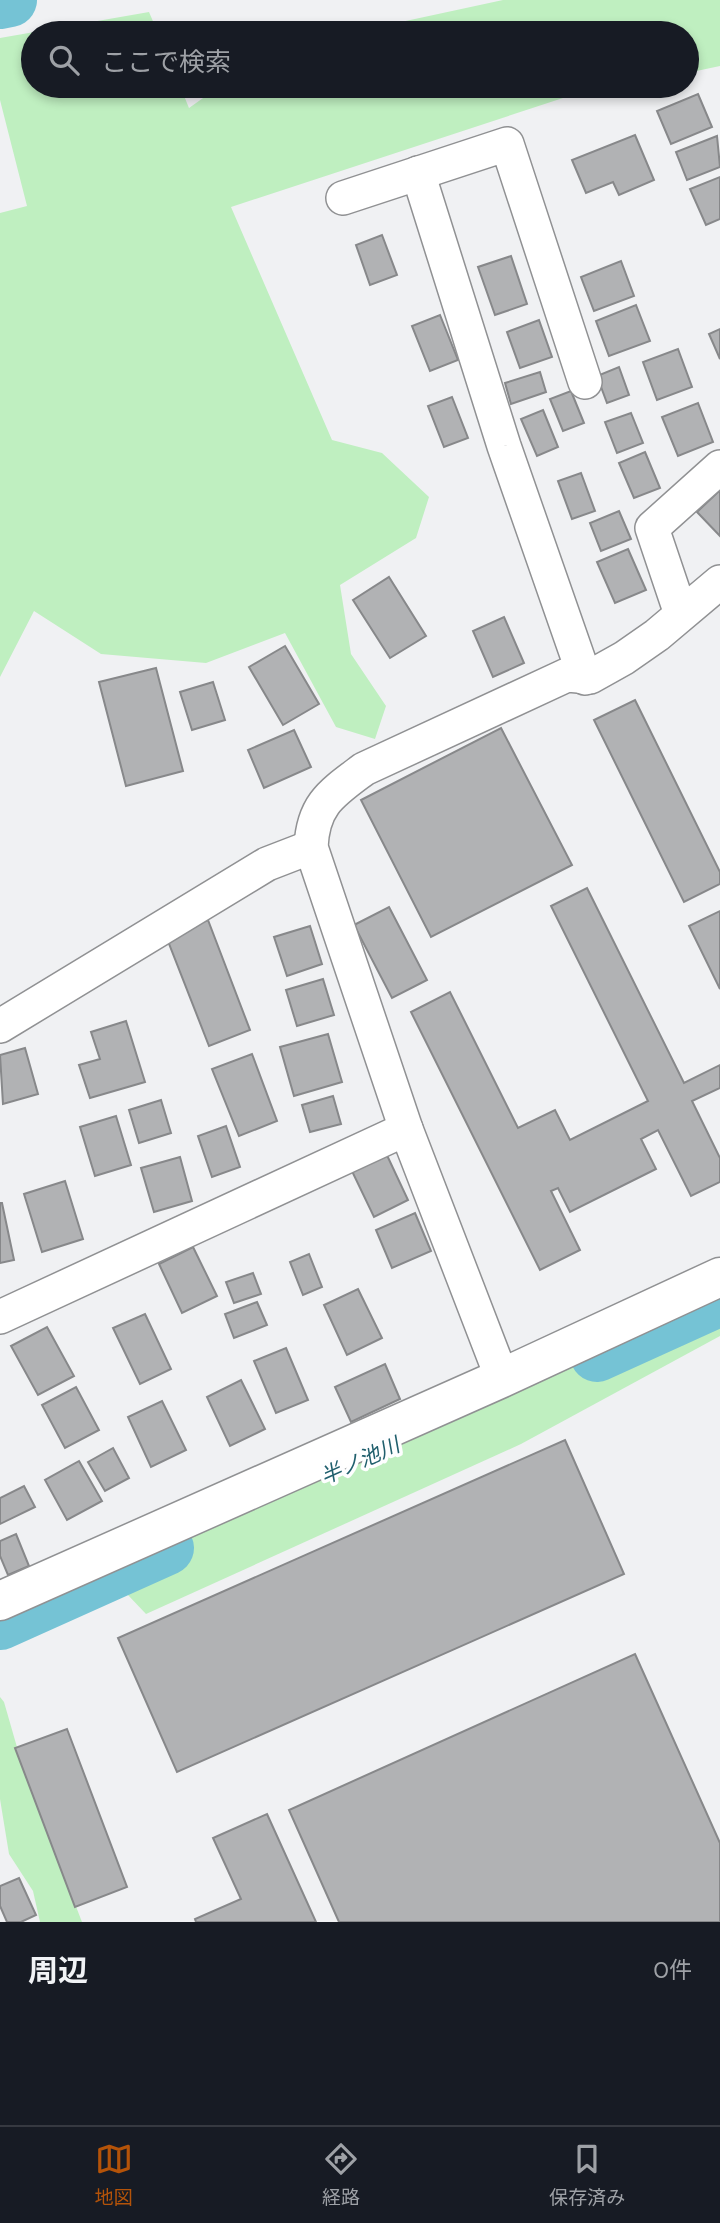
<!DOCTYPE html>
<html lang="ja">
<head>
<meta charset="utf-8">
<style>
	:root { --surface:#171b24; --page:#242831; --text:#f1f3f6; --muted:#9ea1a6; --line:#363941; --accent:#b45309 }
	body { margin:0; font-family:"DM Sans","Noto Sans JP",sans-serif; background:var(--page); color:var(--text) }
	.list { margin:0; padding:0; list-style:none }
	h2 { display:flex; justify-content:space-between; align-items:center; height:91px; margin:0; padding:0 28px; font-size:30px }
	h2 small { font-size:23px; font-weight:400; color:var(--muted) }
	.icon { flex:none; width:38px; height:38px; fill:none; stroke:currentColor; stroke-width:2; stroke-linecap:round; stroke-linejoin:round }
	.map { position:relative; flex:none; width:720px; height:1922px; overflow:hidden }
	.search { position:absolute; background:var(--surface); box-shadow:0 4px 10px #0003; left:21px; right:21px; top:21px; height:77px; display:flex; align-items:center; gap:18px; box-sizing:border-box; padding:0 24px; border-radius:38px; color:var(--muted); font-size:26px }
	.sheet { height:203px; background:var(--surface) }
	nav { display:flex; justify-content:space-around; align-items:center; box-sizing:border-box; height:98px; border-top:2px solid var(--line); background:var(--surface); font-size:19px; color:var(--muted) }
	nav a { display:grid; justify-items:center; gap:4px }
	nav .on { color:var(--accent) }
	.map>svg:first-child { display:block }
</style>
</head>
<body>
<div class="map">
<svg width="720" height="1922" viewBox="0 0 720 1922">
	<rect width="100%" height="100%" fill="#f0f1f3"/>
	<g fill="#bfefc0">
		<polygon points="503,0 720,0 720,66 687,73 687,33 350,33"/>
		<polygon points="149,12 158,33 33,33 33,86 180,86 189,108 220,86 622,86 563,98 231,207 332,440 382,453 429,497 416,538 340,585 351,654 386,706 375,739 336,727 285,633 206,663 101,654 34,611 0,677 0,213 27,206 0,100 0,38"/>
		<polygon points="720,1276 720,1336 521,1444 146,1614 108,1574"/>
		<polygon points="0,1697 4,1702 25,1775 82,1922 40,1922 33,1891 9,1854 0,1799"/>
	</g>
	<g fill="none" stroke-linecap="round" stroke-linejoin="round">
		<g stroke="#75c3d5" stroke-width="54">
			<polyline points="0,2 10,0"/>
			<polyline points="597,1355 720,1299"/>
			<polyline points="0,1623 167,1548"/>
		</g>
	</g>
	<g fill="#b1b2b4" stroke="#87888a" stroke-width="2">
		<polygon points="698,94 712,127 671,144 657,111"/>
		<polygon points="635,135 654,180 619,195 613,182 586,193 572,160"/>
		<polygon points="717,136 720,167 687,180 676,152"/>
		<polygon points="720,177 720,219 706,225 690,189"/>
		<polygon points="382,235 397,275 370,285 356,245"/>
		<polygon points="511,256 527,304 495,315 478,267"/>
		<polygon points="621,261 634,296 594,311 581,277"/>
		<polygon points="636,305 650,341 609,356 596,321"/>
		<polygon points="440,315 458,360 430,371 412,326"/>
		<polygon points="539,320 552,357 520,368 507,332"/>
		<polygon points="720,329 720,359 709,334"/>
		<polygon points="678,349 692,387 657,400 643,362"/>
		<polygon points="619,367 629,395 607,403 597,376"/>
		<polygon points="540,372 546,392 511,404 505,383"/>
		<polygon points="571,391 584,423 563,431 550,399"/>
		<polygon points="452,397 468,438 444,447 428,406"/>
		<polygon points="698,403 713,442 678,456 662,417"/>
		<polygon points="543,410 558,447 537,456 521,419"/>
		<polygon points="631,413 643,443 617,453 605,422"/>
		<polygon points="645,452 660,488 634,498 619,463"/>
		<polygon points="581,473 595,511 572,519 558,481"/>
		<polygon points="720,490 720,536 697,512"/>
		<polygon points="619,511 631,539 601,551 590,523"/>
		<polygon points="628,549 646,590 615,603 597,562"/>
		<polygon points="389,577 426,636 390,658 353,600"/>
		<polygon points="504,617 524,663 493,677 473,631"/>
		<polygon points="285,646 319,704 283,725 249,667"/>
		<polygon points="156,668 183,771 126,786 99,682"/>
		<polygon points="213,682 225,720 192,730 180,692"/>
		<polygon points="635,700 720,872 720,884 684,902 594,720"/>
		<polygon points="501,728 572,865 431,937 361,800"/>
		<polygon points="294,730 311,767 264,788 248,750"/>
		<polygon points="587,888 684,1083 720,1065 720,1088 692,1101 720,1158 720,1182 691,1196 658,1130 641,1139 656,1169 570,1212 558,1188 551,1191 580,1250 540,1270 411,1012 450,992 518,1128 555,1110 570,1140 648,1101 551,906"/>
		<polygon points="389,907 427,980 392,998 354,925"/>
		<polygon points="720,911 720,989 689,926"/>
		<polygon points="208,920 250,1030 209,1046 166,936"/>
		<polygon points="310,926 322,964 287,976 274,937"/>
		<polygon points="323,979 334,1015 297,1026 286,990"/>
		<polygon points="126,1021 145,1082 90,1098 79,1065 100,1059 91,1032"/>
		<polygon points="328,1034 342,1082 294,1096 280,1047"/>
		<polygon points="25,1048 38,1094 3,1104 0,1055"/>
		<polygon points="252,1054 277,1121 239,1136 212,1069"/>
		<polygon points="333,1096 341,1124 310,1132 302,1105"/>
		<polygon points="161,1100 171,1133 139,1143 129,1110"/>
		<polygon points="116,1116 131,1165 95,1176 80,1127"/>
		<polygon points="226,1126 240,1167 212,1177 198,1136"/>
		<polygon points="385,1151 408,1200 374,1217 350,1167"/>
		<polygon points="180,1157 192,1201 154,1212 141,1168"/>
		<polygon points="65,1181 83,1239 42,1252 24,1194"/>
		<polygon points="0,1203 2,1203 14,1260 0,1263"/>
		<polygon points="415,1213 431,1251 392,1268 376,1230"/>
		<polygon points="193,1247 217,1296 182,1313 159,1264"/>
		<polygon points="309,1254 322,1287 303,1295 290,1262"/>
		<polygon points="253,1273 261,1294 234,1303 226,1282"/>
		<polygon points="358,1289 382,1338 347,1355 324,1305"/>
		<polygon points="257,1302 267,1325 234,1338 225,1314"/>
		<polygon points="145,1314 171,1369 140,1384 113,1328"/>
		<polygon points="47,1327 74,1376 38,1395 11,1346"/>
		<polygon points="286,1348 308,1400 276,1413 254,1361"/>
		<polygon points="385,1364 400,1399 351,1422 335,1387"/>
		<polygon points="241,1380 265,1429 230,1446 207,1397"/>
		<polygon points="76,1387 99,1430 65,1448 42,1405"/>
		<polygon points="162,1401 186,1450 151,1467 128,1417"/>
		<polygon points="565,1440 624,1574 177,1772 118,1638"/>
		<polygon points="113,1448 129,1478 105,1491 88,1462"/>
		<polygon points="79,1461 102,1501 67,1520 45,1480"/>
		<polygon points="24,1486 35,1507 0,1524 0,1498"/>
		<polygon points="16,1534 29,1566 8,1575 0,1556 0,1541"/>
		<polygon points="635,1654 720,1843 720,1922 339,1922 289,1810"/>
		<polygon points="67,1729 127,1887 75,1907 15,1748"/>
		<polygon points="267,1814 316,1922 196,1922 195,1919 241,1899 213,1838"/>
		<polygon points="19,1878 36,1915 21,1922 7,1922 0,1906 0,1886"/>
	</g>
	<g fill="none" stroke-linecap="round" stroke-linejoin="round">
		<g stroke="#909193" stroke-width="36">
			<g id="street">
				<polyline points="418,173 504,446 585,678"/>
				<polyline points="343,198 507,144 585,382"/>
				<polyline points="681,614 652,528 720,467"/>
				<polyline points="0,1026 267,864 311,847"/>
				<polyline points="0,1317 406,1129"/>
				<path d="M502 1378 406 1129 311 847C313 804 332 793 364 769L567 675 590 677 624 658 657 635 720 582"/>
			</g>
		</g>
		<g stroke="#909193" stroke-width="41">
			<polyline id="secondary" points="0,1601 502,1378 720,1277"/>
		</g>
		<use href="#street" stroke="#fff" stroke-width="33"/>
		<use href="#secondary" stroke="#fff" stroke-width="38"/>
	</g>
	<g text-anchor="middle" stroke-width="7" stroke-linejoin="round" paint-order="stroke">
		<g font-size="21" font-style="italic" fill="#205f6d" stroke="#fefeff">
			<text transform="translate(360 1461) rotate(-24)" y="7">半ノ池川</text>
		</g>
	</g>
</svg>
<div class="search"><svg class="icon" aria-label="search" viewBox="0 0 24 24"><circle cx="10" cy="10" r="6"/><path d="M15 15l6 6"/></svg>ここで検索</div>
</div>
<section class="sheet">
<h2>周辺<small>0件</small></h2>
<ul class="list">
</ul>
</section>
<nav>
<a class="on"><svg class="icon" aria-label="map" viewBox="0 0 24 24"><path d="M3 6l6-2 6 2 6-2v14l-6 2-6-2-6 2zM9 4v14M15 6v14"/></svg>地図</a>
<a><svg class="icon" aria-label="directions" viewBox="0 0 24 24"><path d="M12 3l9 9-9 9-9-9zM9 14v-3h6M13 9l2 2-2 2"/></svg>経路</a>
<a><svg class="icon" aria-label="saved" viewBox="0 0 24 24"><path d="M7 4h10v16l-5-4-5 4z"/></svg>保存済み</a>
</nav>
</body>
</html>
